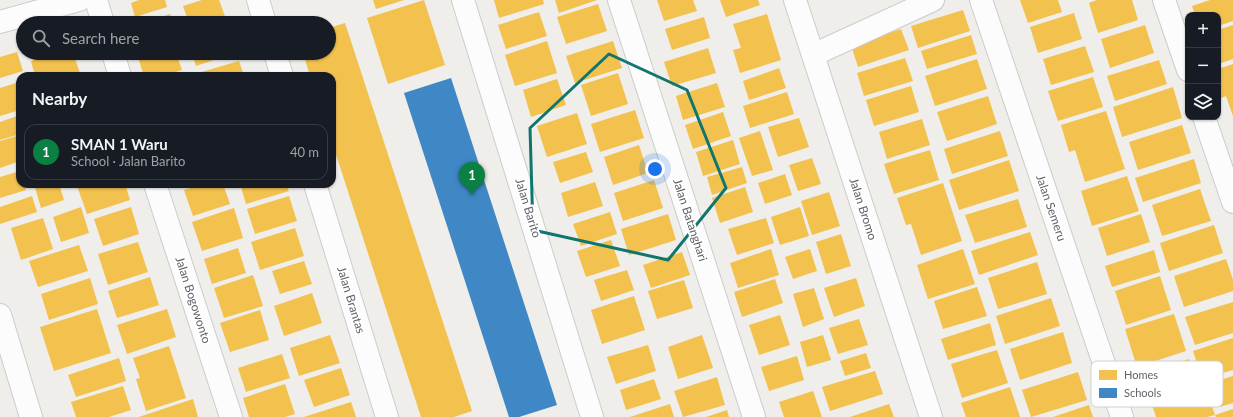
<!DOCTYPE html>
<html lang="en">
<head>
<meta charset="utf-8">
<style>
	:root { --surface:#171b24; --page:#242831; --text:#f1f3f6; --muted:#9ea1a6; --line:#363941; --accent:#0b8043 }
	body { margin:0; font-family:Lato,sans-serif; background:var(--page); color:var(--text) }
	.controls { position:absolute; right:12px; top:12px; display:grid; overflow:hidden; border-radius:8px; box-shadow:0 1px 3px #0004 }
	.controls button { width:36px; height:36px; display:grid; place-items:center; padding:0; border:0; border-bottom:1px solid var(--line); background:var(--surface); color:var(--text); font:20px sans-serif }
	.you { position:absolute; left:655px; top:169px; width:14px; height:14px; margin:-10px; border:3px solid #fff; border-radius:50%; background:#1a73e8; box-shadow:0 0 0 6px #1a73e833 }
	.badge { display:grid; place-items:center; width:26px; height:26px; border-radius:50%; background:var(--accent); color:#fff; font-size:13px; font-weight:700 }
	.pin { position:absolute; translate:-50% -33px; filter:drop-shadow(0 1px 2px #0008) }
	.pin::after { content:''; position:absolute; top:21px; width:14px; height:12px; background:inherit; clip-path:polygon(0 0,100% 0,50% 100%) }
	.list { margin:0; padding:0; list-style:none }
	h2 { display:flex; justify-content:space-between; align-items:center; height:52px; margin:0; padding:0 16px; font-size:17px }
	h2 small { font-size:13px; font-weight:400; color:var(--muted) }
	.list li { display:grid; grid-template-columns:26px 1fr auto; gap:12px; align-items:center; box-sizing:border-box; height:56px; margin:0 8px 8px; padding:0 8px; border:1px solid var(--line); border-radius:12px }
	.list b { display:block; font-size:15px; white-space:nowrap }
	.list p { margin:0; font-size:13px; white-space:nowrap; color:var(--muted) }
	.list em { font-size:13px; font-style:normal; color:var(--muted) }
	.icon { flex:none; width:22px; height:22px; fill:none; stroke:currentColor; stroke-width:2; stroke-linecap:round; stroke-linejoin:round }
	.map { position:relative; flex:none; width:1233px; height:417px; overflow:hidden }
	.search { position:absolute; background:var(--surface); box-shadow:0 1px 3px #0004; left:16px; top:16px; width:320px; height:44px; display:flex; align-items:center; gap:10px; box-sizing:border-box; padding:0 14px; border-radius:22px; color:var(--muted); font-size:15px }
	.panel { position:absolute; background:var(--surface); box-shadow:0 1px 3px #0004; left:16px; top:72px; width:320px; height:116px; border-radius:12px }
	.map>svg:first-child { display:block }
</style>
</head>
<body>
<div class="map">
<svg width="1233" height="417" viewBox="0 0 1233 417">
	<rect width="100%" height="100%" fill="#efeeea"/>
	<g fill="#f2c14e">
		<polygon points="139,0 165,0 167,7 135,17 131,3"/>
		<polygon points="202,0 219,0 226,19 214,23 189,23 183,6"/>
		<polygon points="373,0 404,0 376,9"/>
		<polygon points="424,0 445,65 388,84 367,18"/>
		<polygon points="494,0 543,0 544,4 499,18"/>
		<polygon points="555,0 597,0 559,13"/>
		<polygon points="657,0 693,0 697,11 664,21"/>
		<polygon points="720,0 758,0 760,5 726,17"/>
		<polygon points="1020,0 1058,0 1062,12 1028,23"/>
		<polygon points="1097,0 1132,0 1138,20 1098,33 1089,3"/>
		<polygon points="1210,0 1233,0 1233,21 1218,26 1218,15 1195,15 1192,6"/>
		<polygon points="598,4 607,31 566,44 557,17"/>
		<polygon points="963,10 970,31 918,48 911,26"/>
		<polygon points="539,12 547,36 506,49 498,25"/>
		<polygon points="1074,13 1082,39 1038,53 1030,27"/>
		<polygon points="170,14 173,23 142,23"/>
		<polygon points="767,14 781,60 740,73 733,50 741,48 733,24"/>
		<polygon points="704,17 710,38 672,50 665,29"/>
		<polygon points="345,23 472,411 454,417 421,417 332,142 332,76 310,76 303,53 329,53 329,28"/>
		<polygon points="1145,25 1154,53 1110,68 1101,39"/>
		<polygon points="1233,25 1233,59 1218,64 1218,30"/>
		<polygon points="901,29 909,50 858,67 851,45"/>
		<polygon points="971,35 977,54 927,69 921,51"/>
		<polygon points="547,41 557,73 515,86 505,55"/>
		<polygon points="613,41 622,68 575,83 566,56"/>
		<polygon points="1085,46 1094,72 1051,85 1043,59"/>
		<polygon points="708,48 716,73 672,86 664,62"/>
		<polygon points="17,52 23,71 0,78 0,57"/>
		<polygon points="54,53 73,53 81,76 35,76 31,61"/>
		<polygon points="140,53 176,53 182,70 163,76 144,76 137,54"/>
		<polygon points="192,53 235,53 196,66"/>
		<polygon points="905,58 913,81 864,96 857,73"/>
		<polygon points="977,59 987,89 935,106 925,76"/>
		<polygon points="1159,60 1167,84 1115,101 1107,76"/>
		<polygon points="239,61 244,76 199,76 198,73"/>
		<polygon points="1233,64 1233,116 1226,96 1221,98 1218,90 1218,69"/>
		<polygon points="779,68 786,88 749,100 743,81"/>
		<polygon points="618,73 628,104 591,116 581,85"/>
		<polygon points="1093,77 1103,107 1058,121 1048,91"/>
		<polygon points="557,79 566,105 531,117 523,90"/>
		<polygon points="16,83 20,93 20,110 0,116 0,88"/>
		<polygon points="717,83 725,107 683,120 676,96"/>
		<polygon points="911,86 919,112 874,126 866,100"/>
		<polygon points="1173,87 1182,118 1122,137 1113,107"/>
		<polygon points="787,92 794,114 750,128 743,106"/>
		<polygon points="988,96 997,124 947,141 937,112"/>
		<polygon points="635,110 644,138 600,152 591,124"/>
		<polygon points="1106,111 1125,169 1085,182 1075,150 1069,152 1061,125"/>
		<polygon points="723,112 731,136 693,149 685,125"/>
		<polygon points="577,113 587,144 547,157 537,126"/>
		<polygon points="20,115 20,134 0,140 0,122"/>
		<polygon points="799,118 809,147 778,157 768,127"/>
		<polygon points="922,119 930,145 887,159 879,132"/>
		<polygon points="1182,125 1191,153 1138,170 1129,142"/>
		<polygon points="760,131 773,170 752,176 739,138"/>
		<polygon points="1000,131 1008,156 952,174 944,149"/>
		<polygon points="20,135 20,161 0,168 0,141"/>
		<polygon points="733,140 740,164 703,176 696,152"/>
		<polygon points="639,145 648,173 613,185 604,157"/>
		<polygon points="930,150 939,180 894,194 884,164"/>
		<polygon points="586,152 593,172 560,183 553,162"/>
		<polygon points="812,158 821,184 798,191 789,165"/>
		<polygon points="1194,159 1201,183 1143,202 1135,178"/>
		<polygon points="1009,160 1019,191 959,210 949,180"/>
		<polygon points="742,167 747,183 712,195 707,177"/>
		<polygon points="20,171 20,184 24,184 26,190 0,198 0,177"/>
		<polygon points="785,174 792,195 765,204 758,183"/>
		<polygon points="1127,176 1139,211 1092,226 1081,191"/>
		<polygon points="654,180 663,208 623,221 614,193"/>
		<polygon points="595,182 603,206 568,217 561,193"/>
		<polygon points="943,183 962,241 921,255 911,224 906,225 897,198"/>
		<polygon points="34,184 59,184 64,200 41,208"/>
		<polygon points="83,184 125,184 130,200 87,214 77,186"/>
		<polygon points="203,184 223,184 230,204 193,216 184,190"/>
		<polygon points="240,184 286,184 289,191 246,204"/>
		<polygon points="745,187 753,212 720,223 712,198"/>
		<polygon points="1200,189 1211,221 1162,236 1152,205"/>
		<polygon points="829,192 840,226 812,235 801,201"/>
		<polygon points="32,196 37,212 0,224 0,207"/>
		<polygon points="289,196 297,221 255,234 247,209"/>
		<polygon points="1018,199 1027,227 975,243 965,215"/>
		<polygon points="81,207 89,233 61,242 53,217"/>
		<polygon points="131,207 139,234 103,246 94,219"/>
		<polygon points="800,207 809,236 780,245 771,217"/>
		<polygon points="234,208 243,238 202,251 192,222"/>
		<polygon points="610,212 617,234 581,246 573,224"/>
		<polygon points="668,214 676,240 629,255 621,229"/>
		<polygon points="1141,214 1150,242 1107,256 1098,228"/>
		<polygon points="43,218 53,249 21,260 11,228"/>
		<polygon points="766,218 774,243 737,255 728,229"/>
		<polygon points="1214,225 1223,253 1169,271 1160,243"/>
		<polygon points="295,228 304,256 260,270 251,242"/>
		<polygon points="1030,232 1038,255 979,275 971,251"/>
		<polygon points="841,234 851,266 826,274 816,242"/>
		<polygon points="611,240 620,266 586,277 577,251"/>
		<polygon points="138,242 148,272 108,285 98,254"/>
		<polygon points="79,245 88,271 38,287 29,261"/>
		<polygon points="238,248 246,273 212,284 204,259"/>
		<polygon points="771,249 779,275 738,288 730,263"/>
		<polygon points="810,249 817,271 793,279 785,257"/>
		<polygon points="963,249 975,284 928,299 917,265"/>
		<polygon points="1154,250 1160,272 1112,287 1105,266"/>
		<polygon points="682,252 690,275 651,288 643,265"/>
		<polygon points="1226,259 1233,280 1233,291 1184,307 1174,276"/>
		<polygon points="304,261 312,284 280,294 272,271"/>
		<polygon points="1037,262 1047,294 998,309 988,278"/>
		<polygon points="627,270 634,290 601,301 594,280"/>
		<polygon points="253,275 263,306 224,318 214,288"/>
		<polygon points="1160,276 1171,310 1126,325 1115,291"/>
		<polygon points="150,277 159,305 117,318 108,291"/>
		<polygon points="90,278 98,304 49,320 41,294"/>
		<polygon points="856,278 865,306 834,317 824,288"/>
		<polygon points="775,279 783,303 742,317 734,292"/>
		<polygon points="684,280 693,308 657,319 648,291"/>
		<polygon points="977,287 987,316 943,329 934,301"/>
		<polygon points="814,288 824,319 803,327 793,294"/>
		<polygon points="312,293 322,323 284,336 274,306"/>
		<polygon points="634,296 645,330 602,344 591,310"/>
		<polygon points="1051,298 1060,326 1005,344 996,316"/>
		<polygon points="1233,302 1233,333 1195,345 1185,317"/>
		<polygon points="97,309 111,353 54,371 40,327"/>
		<polygon points="167,309 176,337 127,354 117,325"/>
		<polygon points="260,310 269,340 230,352 220,323"/>
		<polygon points="1174,314 1186,351 1137,367 1125,329"/>
		<polygon points="780,315 790,345 759,355 749,325"/>
		<polygon points="859,319 868,345 838,354 829,328"/>
		<polygon points="990,323 996,345 948,360 941,339"/>
		<polygon points="1063,332 1072,363 1020,380 1010,349"/>
		<polygon points="330,335 340,363 299,376 290,348"/>
		<polygon points="702,335 713,368 678,379 668,347"/>
		<polygon points="823,335 831,360 807,367 800,342"/>
		<polygon points="1233,338 1233,370 1202,379 1193,351"/>
		<polygon points="648,345 656,371 616,384 607,357"/>
		<polygon points="169,346 186,398 146,411 136,379 140,378 133,358"/>
		<polygon points="997,350 1008,383 962,398 951,364"/>
		<polygon points="866,353 871,368 845,376 840,361"/>
		<polygon points="282,354 290,378 246,392 238,368"/>
		<polygon points="797,356 804,380 769,391 761,367"/>
		<polygon points="119,358 126,381 76,397 68,375"/>
		<polygon points="1189,359 1197,383 1150,398 1142,374"/>
		<polygon points="341,368 350,395 314,407 304,380"/>
		<polygon points="875,371 883,394 830,411 822,387"/>
		<polygon points="1078,372 1087,400 1031,417 1022,390"/>
		<polygon points="1233,376 1233,403 1219,407 1211,383"/>
		<polygon points="717,377 725,405 683,417 674,391"/>
		<polygon points="654,379 661,399 626,410 620,390"/>
		<polygon points="285,384 295,414 285,417 249,417 243,398"/>
		<polygon points="123,386 131,410 109,417 76,417 71,402"/>
		<polygon points="1010,387 1020,417 966,417 961,403"/>
		<polygon points="1206,388 1215,415 1207,417 1156,417 1152,405"/>
		<polygon points="813,391 822,417 784,417 779,402"/>
		<polygon points="193,399 198,417 139,417"/>
		<polygon points="351,402 356,417 304,417"/>
		<polygon points="670,404 674,417 630,417"/>
		<polygon points="889,404 894,417 850,417"/>
		<polygon points="1089,405 1093,417 1053,417"/>
		<polygon points="1233,409 1233,417 1216,417 1215,415"/>
		<polygon points="727,410 729,417 706,417"/>
	</g>
	<polygon fill="#3f88c5" points="451,78 557,405 519,417 509,417 404,93"/>
	<g fill="none" stroke-linecap="round" stroke-linejoin="round">
		<g stroke="#cbcccc" stroke-width="24">
			<g id="street">
				<polyline points="96,0 103,23"/>
				<polyline points="258,0 265,23"/>
				<polyline points="463,0 592,417"/>
				<polyline points="619,0 754,417"/>
				<polyline points="795,0 931,417"/>
				<polyline points="981,0 1122,417"/>
				<polyline points="1164,0 1188,70"/>
				<polyline points="0,22 79,0"/>
				<polyline points="113,53 120,76"/>
				<polyline points="275,53 282,76"/>
				<polyline points="813,55 933,0"/>
				<polyline points="1204,117 1233,202"/>
				<polyline points="155,184 231,417"/>
				<polyline points="315,184 387,417"/>
				<polyline points="0,315 31,417"/>
			</g>
		</g>
		<use href="#street" stroke="#fdfcfc" stroke-width="22"/>
	</g>
	<path fill="none" stroke="#0f766e" stroke-width="3" stroke-linejoin="round" d="M609 54 687 90 726 188 668 260 533 230 530 128Z"/>
	<g text-anchor="middle" stroke-width="4" stroke-linejoin="round" paint-order="stroke">
		<g font-size="12" fill="#5f6368" stroke="#fff">
			<text transform="translate(528 208) rotate(73)" y="4">Jalan Barito</text>
			<text transform="translate(1051 208) rotate(71)" y="4">Jalan Semeru</text>
			<text transform="translate(863 209) rotate(72)" y="4">Jalan Bromo</text>
			<text transform="translate(690 220) rotate(72)" y="4">Jalan Batanghari</text>
			<text transform="translate(193 300) rotate(72)" y="4">Jalan Bogowonto</text>
			<text transform="translate(351 300) rotate(73)" y="4">Jalan Brantas</text>
		</g>
	</g>
	<rect x="1091" y="361" width="132" height="46" rx="6" fill="#fff" stroke="#cfd0d2" stroke-width="1"/>
	<rect x="1099" y="370" width="18" height="10" fill="#f2c14e"/>
	<rect x="1099" y="388" width="18" height="10" fill="#3f88c5"/>
	<g font-size="11" fill="#5f6368">
		<text x="1124" y="379">Homes</text>
		<text x="1124" y="397">Schools</text>
	</g>
</svg>
<div class="controls">
<button>+</button>
<button>−</button>
<button><svg class="icon" aria-label="layers" viewBox="0 0 24 24"><path d="M12 4l9 5-9 5-9-5zM3 14l9 5 9-5"/></svg></button>
</div>
<div class="you"></div>
<div class="pin badge" style="left:472px;top:195px">1</div>
<div class="search"><svg class="icon" aria-label="search" viewBox="0 0 24 24"><circle cx="10" cy="10" r="6"/><path d="M15 15l6 6"/></svg>Search here</div>
<section class="panel">
<h2>Nearby<small></small></h2>
<ul class="list">
<li><span class="badge">1</span><div><b>SMAN 1 Waru</b><p>School · Jalan Barito</p></div><em>40 m</em></li>
</ul>
</section>
</div>
</body>
</html>
